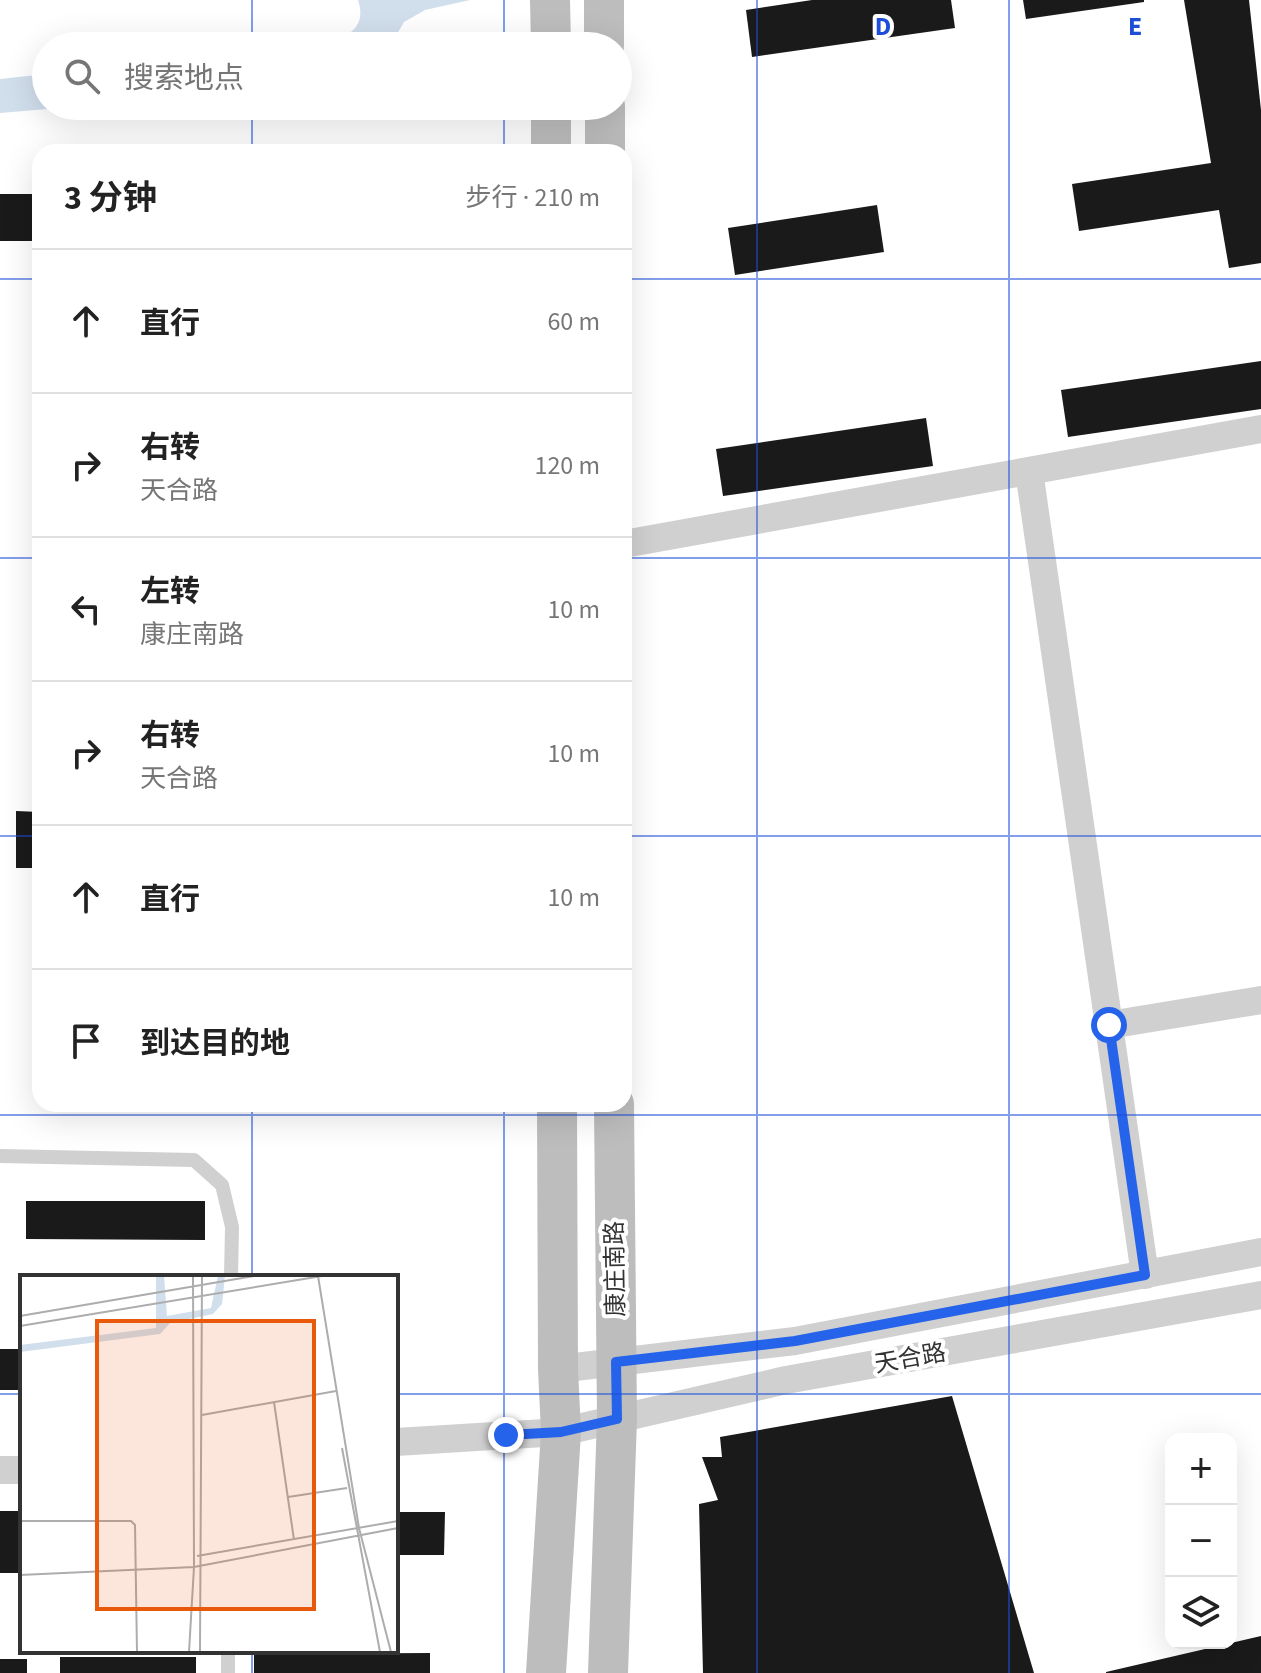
<!DOCTYPE html>
<html lang="zh">
<head>
<meta charset="utf-8">
<style>
	:root { --surface:#fff; --page:#f6f6f6; --text:#222; --muted:#767676; --line:#e0e0e0 }
	body { margin:0; font-family:"Source Sans 3","Noto Sans SC",sans-serif; background:var(--page); color:var(--text) }
	.controls { position:absolute; right:24px; bottom:24px; display:grid; overflow:hidden; border-radius:16px; box-shadow:0 8px 32px #0002 }
	.controls button { width:72px; height:72px; display:grid; place-items:center; padding:0; border:0; border-bottom:2px solid var(--line); background:var(--surface); color:var(--text); font:40px sans-serif }
	.stop { position:absolute; width:24px; height:24px; margin:-18px; border:6px solid #2563eb; border-radius:50%; background:#fff }
	.stop.end { background:#2563eb; border-color:#fff; box-shadow:0 2px 8px #0008 }
	.list { margin:0; padding:0; list-style:none }
	h2 { display:flex; justify-content:space-between; align-items:center; height:104px; margin:0; padding:0 32px; font-size:34px }
	h2 small { font-size:26px; font-weight:400; color:var(--muted) }
	.list li { display:grid; grid-template-columns:52px 1fr auto; gap:24px; align-items:center; box-sizing:border-box; height:144px; padding:0 32px; border-top:2px solid var(--line) }
	.list b { display:block; font-size:30px; white-space:nowrap }
	.list p { margin:0; font-size:26px; white-space:nowrap; color:var(--muted) }
	.list em { font-size:26px; font-style:normal; color:var(--muted) }
	.icon { flex:none; width:44px; height:44px; fill:none; stroke:currentColor; stroke-width:2; stroke-linecap:round; stroke-linejoin:round }
	.map { position:relative; flex:none; width:1261px; height:1673px; overflow:hidden }
	.search { position:absolute; background:var(--surface); box-shadow:0 8px 32px #0002; left:32px; top:32px; width:600px; height:88px; display:flex; align-items:center; gap:20px; box-sizing:border-box; padding:0 28px; border-radius:44px; color:var(--muted); font-size:30px }
	.panel { position:absolute; background:var(--surface); box-shadow:0 8px 32px #0002; left:32px; top:144px; width:600px; height:968px; border-radius:24px }
	.map>svg:first-child { display:block }
</style>
</head>
<body>
<div class="map">
<svg width="1261" height="1673" viewBox="0 0 1261 1673">
	<rect width="100%" height="100%" fill="#fff"/>
	<g fill="#d1deec">
		<path d="M358 0H470L425 10 404 22 390 46H308C334 42 370 35 358 0Z"/>
		<polygon points="46,74 46,106 83,106 0,113 0,79"/>
	</g>
	<g fill="#1a1a1a">
		<polygon points="812,0 951,0 955,28 752,57 746,10"/>
		<polygon points="1023,0 1144,0 1144,2 1026,19"/>
		<polygon points="1184,0 1249,0 1261,110 1261,263 1229,268 1219,210 1079,231 1072,184 1211,163"/>
		<rect x="0" y="194" width="40" height="47"/>
		<polygon points="877,205 884,252 735,275 728,228"/>
		<polygon points="1261,361 1261,409 1068,437 1061,390"/>
		<polygon points="926,418 933,466 723,496 716,449"/>
		<polygon points="16,811 40,812 40,868 16,868"/>
		<polygon points="26,1201 205,1201 205,1240 26,1239"/>
		<rect x="0" y="1349" width="22" height="41"/>
		<polygon points="952,1396 1034,1673 703,1673 699,1504 718,1500 702,1457 722,1457 720,1437"/>
		<rect x="0" y="1511" width="22" height="62"/>
		<polygon points="396,1512 445,1512 444,1555 396,1555"/>
		<polygon points="1261,1636 1261,1673 1106,1673 1106,1672"/>
		<polygon points="430,1653 430,1673 254,1673 254,1654"/>
		<rect x="60" y="1657" width="136" height="16"/>
		<rect x="0" y="1659" width="27" height="14"/>
	</g>
	<g fill="none" stroke-linecap="round" stroke-linejoin="round">
		<g stroke="#d0d0d0" stroke-width="14">
			<polyline points="0,1156 194,1160 222,1185 232,1227 231,1277"/>
			<polyline points="228,1651 228,1673"/>
		</g>
		<g stroke="#d0d0d0" stroke-width="28">
			<polyline points="1029,471 1145,1275"/>
			<polyline points="624,544 1261,429"/>
			<polyline points="1109,1025 1261,1000"/>
			<polyline points="558,1369 795,1341 1261,1252"/>
			<polyline points="396,1442 561,1432 786,1380 1261,1295"/>
			<polyline points="0,1470 22,1470"/>
		</g>
		<g stroke="#bdbdbd" stroke-width="40">
			<polyline points="550,0 551,46"/>
			<polyline points="604,0 604,46"/>
			<polyline points="551,106 551,152"/>
			<polyline points="605,106 605,152"/>
			<polyline points="546,1673 561,1432 558,1369 557,1104"/>
			<polyline points="608,1673 617,1419 614,1104"/>
		</g>
	</g>
	<g fill="none" stroke-linecap="round" stroke-linejoin="round">
		<polyline stroke="#2563eb" stroke-width="10" points="506,1435 561,1432 617,1419 616,1362 795,1341 1145,1275 1109,1025"/>
	</g>
	<path fill="none" stroke="#1d4ed8" stroke-width="2" stroke-opacity="0.55" d="M252 0V46M504 0V46M757 0V1673M1009 0V1673M252 106V152M504 106V152M0 279H40M624 279H1261M0 558H40M624 558H1261M0 836H40M624 836H1261M252 1104V1277M504 1104V1673M0 1115H1261M0 1394H22M396 1394H1261M252 1651V1673"/>
	<g text-anchor="middle" stroke-width="8" stroke-linejoin="round" paint-order="stroke">
		<g font-size="24" fill="#333" stroke="#fff">
			<text transform="translate(615 1269) rotate(-91)" y="8">康庄南路</text>
			<text transform="translate(910 1358) rotate(-10)" y="8">天合路</text>
		</g>
	</g>
	<g transform="translate(20 1275)">
		<rect width="378" height="378" fill="#fff"/>
		<path d="M136 1H144L147 41 191 33 198 1H205L202 29 193 39 150 48 140 59 0 77V70L136 53Z" fill="#d1deec"/>
		<path fill="none" stroke="#adadad" stroke-width="2" d="M298 1 339 253 371 377M0 41 234 1M0 51 302 1M254 127 274 265M182 140 316 116M322 173 360 377M268 222 327 213M0 246H111L115 250 117 377M177 281 378 246M0 300 174 292 378 253M169 377 174 292 173 1M180 377 182 1"/>
		<path fill="#e8590c" fill-opacity="0.15" stroke="#e8590c" stroke-width="4" d="M77 46H294V334H77Z"/>
		<rect width="378" height="378" fill="none" stroke="#333" stroke-width="4"/>
	</g>
	<g font-size="26" text-anchor="middle" font-weight="bold" fill="#1d4ed8" stroke="#fff" stroke-width="8" stroke-linejoin="round" paint-order="stroke">
		<text x="883" y="35">D</text>
		<text x="1135" y="35">E</text>
	</g>
</svg>
<div class="controls">
<button>+</button>
<button>−</button>
<button><svg class="icon" aria-label="layers" viewBox="0 0 24 24"><path d="M12 4l9 5-9 5-9-5zM3 14l9 5 9-5"/></svg></button>
</div>
<div class="stop" style="left:1109px;top:1025px"></div>
<div class="stop end" style="left:506px;top:1435px"></div>
<div class="search"><svg class="icon" aria-label="search" viewBox="0 0 24 24"><circle cx="10" cy="10" r="6"/><path d="M15 15l6 6"/></svg>搜索地点</div>
<section class="panel">
<h2>3 分钟<small>步行 · 210 m</small></h2>
<ul class="list">
<li><svg class="icon" aria-label="ahead" viewBox="0 0 24 24"><path d="M12 20V5M6 11l6-6 6 6"/></svg><div><b>直行</b></div><em>60 m</em></li>
<li><svg class="icon" aria-label="right" viewBox="0 0 24 24"><path d="M7 20v-9h11M14 6l5 5-5 5"/></svg><div><b>右转</b><p>天合路</p></div><em>120 m</em></li>
<li><svg class="icon" aria-label="left" viewBox="0 0 24 24"><path d="M17 20v-9H6M10 6l-5 5 5 5"/></svg><div><b>左转</b><p>康庄南路</p></div><em>10 m</em></li>
<li><svg class="icon" aria-label="right" viewBox="0 0 24 24"><path d="M7 20v-9h11M14 6l5 5-5 5"/></svg><div><b>右转</b><p>天合路</p></div><em>10 m</em></li>
<li><svg class="icon" aria-label="ahead" viewBox="0 0 24 24"><path d="M12 20V5M6 11l6-6 6 6"/></svg><div><b>直行</b></div><em>10 m</em></li>
<li><svg class="icon" aria-label="arrive" viewBox="0 0 24 24"><path d="M6 21V4h12l-3 4 3 4H6"/></svg><div><b>到达目的地</b></div></li>
</ul>
</section>
</div>
</body>
</html>
